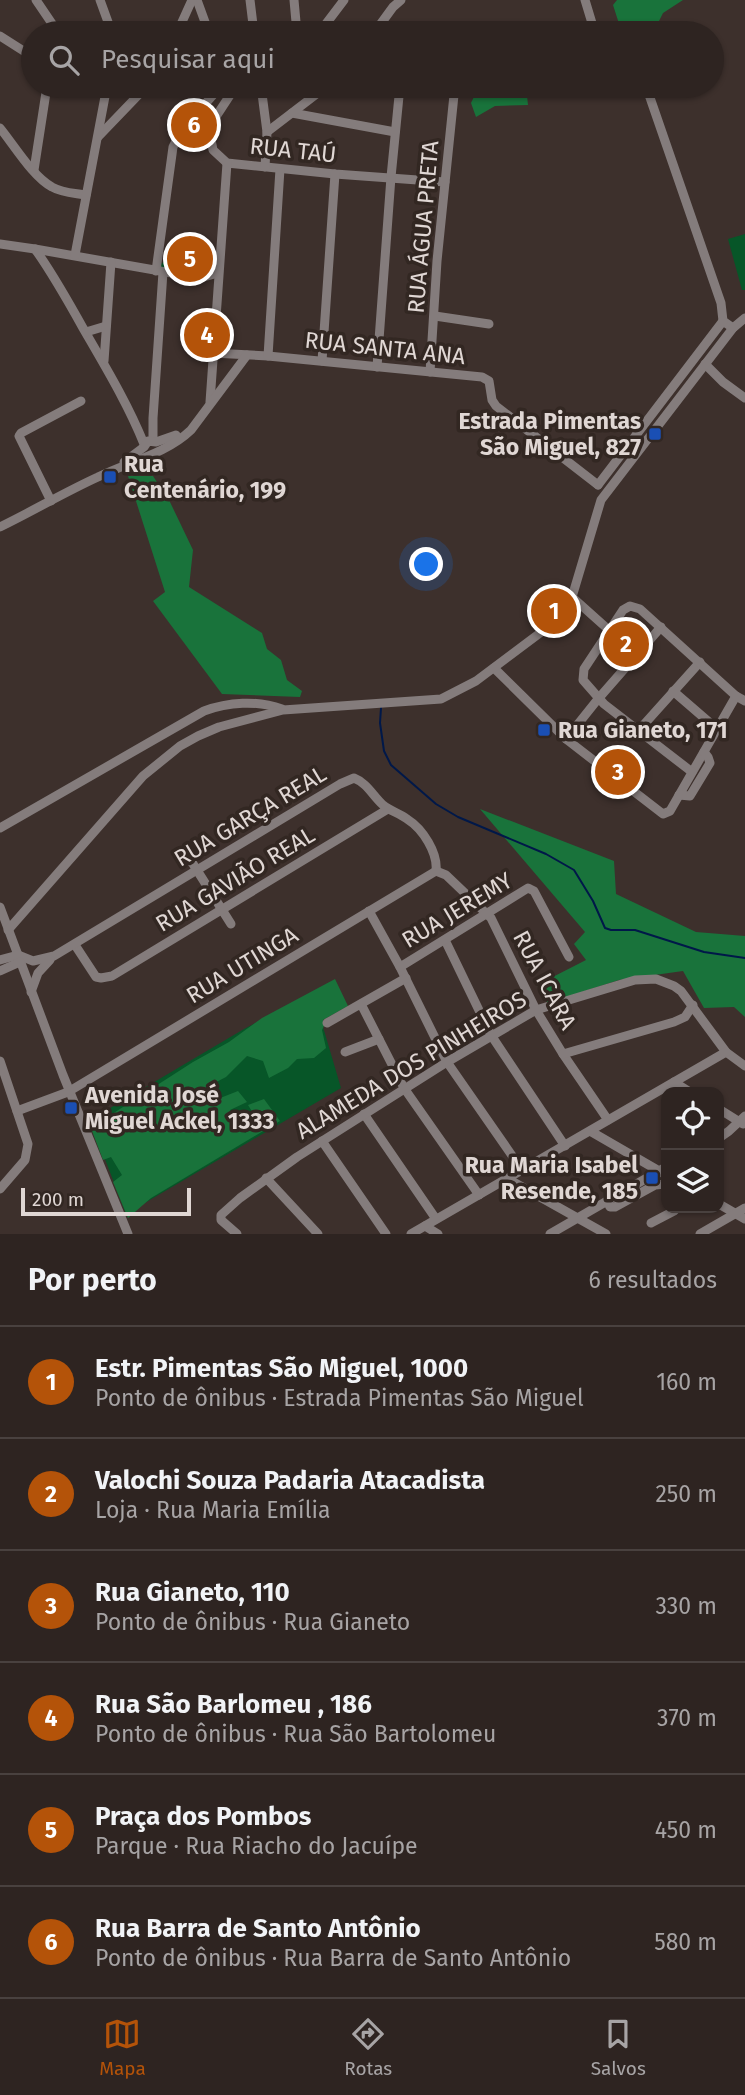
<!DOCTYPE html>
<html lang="pt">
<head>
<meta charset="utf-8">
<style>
	:root { --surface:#2e2421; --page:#3a302e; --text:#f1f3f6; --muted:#a7a4a5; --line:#49413f; --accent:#b45309 }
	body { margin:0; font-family:"Fira Sans",sans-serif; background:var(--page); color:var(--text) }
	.controls { position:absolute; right:21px; bottom:21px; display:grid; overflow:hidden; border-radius:14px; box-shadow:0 2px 5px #0004 }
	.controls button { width:63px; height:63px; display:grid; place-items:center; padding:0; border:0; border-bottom:2px solid var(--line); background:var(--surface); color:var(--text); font:35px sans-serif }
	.scale { position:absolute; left:21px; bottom:18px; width:170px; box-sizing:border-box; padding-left:7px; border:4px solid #e0d7d4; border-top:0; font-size:19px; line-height:24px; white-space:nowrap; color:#e0d7d4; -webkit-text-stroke:5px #322722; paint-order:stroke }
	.you { position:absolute; left:427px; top:565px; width:24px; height:24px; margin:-18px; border:5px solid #fff; border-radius:50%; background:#1a73e8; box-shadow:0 0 0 10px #1a73e833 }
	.badge { display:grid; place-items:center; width:46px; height:46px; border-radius:50%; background:var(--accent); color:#fff; font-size:23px; font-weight:700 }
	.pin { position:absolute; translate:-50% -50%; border:4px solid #fff; box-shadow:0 2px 7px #0006 }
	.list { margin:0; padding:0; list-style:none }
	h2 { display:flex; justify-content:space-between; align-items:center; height:91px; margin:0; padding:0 28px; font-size:30px }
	h2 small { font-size:23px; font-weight:400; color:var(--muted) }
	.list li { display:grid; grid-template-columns:46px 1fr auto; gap:21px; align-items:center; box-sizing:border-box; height:112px; padding:0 28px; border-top:2px solid var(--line) }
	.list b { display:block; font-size:26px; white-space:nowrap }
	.list p { margin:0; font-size:23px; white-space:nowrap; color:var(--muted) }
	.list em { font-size:23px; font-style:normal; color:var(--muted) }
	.icon { flex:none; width:38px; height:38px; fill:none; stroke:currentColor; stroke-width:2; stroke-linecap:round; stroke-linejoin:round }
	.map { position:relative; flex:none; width:745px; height:1234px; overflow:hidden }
	.search { position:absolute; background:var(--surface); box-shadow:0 2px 5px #0004; left:21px; right:21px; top:21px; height:77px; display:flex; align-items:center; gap:18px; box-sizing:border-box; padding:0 24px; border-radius:38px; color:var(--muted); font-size:26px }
	.sheet { height:763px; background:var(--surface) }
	nav { display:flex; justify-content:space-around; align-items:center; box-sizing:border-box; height:98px; border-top:2px solid var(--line); background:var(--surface); font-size:19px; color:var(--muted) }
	nav a { display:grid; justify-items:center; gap:4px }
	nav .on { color:var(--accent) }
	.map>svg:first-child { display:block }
</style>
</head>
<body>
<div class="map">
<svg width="745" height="1234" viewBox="0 0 745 1234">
	<rect width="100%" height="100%" fill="#3d302c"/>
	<g fill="#075628">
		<polygon points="745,234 745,290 742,290 728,239"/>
		<path d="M176 245 213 251C211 284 182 271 161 267V264L168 258 173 257Z"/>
		<polygon points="313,993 341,1088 126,1214 90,1120 244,1029"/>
	</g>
	<g fill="#19733b">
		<polygon points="617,0 683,0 663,13 653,33 622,33 613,5"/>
		<polygon points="479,86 526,86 528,105 495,106 476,117 471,103"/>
		<polygon points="128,476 153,476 170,502 193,550 189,587 262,633 267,649 281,660 287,680 302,691 300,697 222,694 153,601 165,592"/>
		<polygon points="480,809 614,861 616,894 696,932 745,936 745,1017 734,1007 704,1008 683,971 619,980 548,1003 537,985 586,960 574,944 585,932"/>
		<polygon points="335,979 348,1006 323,1020 324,1026 322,1030 326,1048 314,1058 297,1059 288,1068 269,1078 263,1061 247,1056 226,1077 199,1091 205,1104 238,1091 247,1102 230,1110 245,1133 259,1123 248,1105 264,1099 280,1121 151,1198 128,1218 113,1182 122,1175 111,1157 103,1160 89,1123 109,1116 193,1062 229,1042 262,1018"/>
	</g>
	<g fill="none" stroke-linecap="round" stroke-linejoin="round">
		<polyline stroke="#001849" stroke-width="2" points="381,708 380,723 384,751 391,765 436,804 458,817 546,854 574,870 593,901 605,928 611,930 635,930 704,952 745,958"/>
		<g stroke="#847c7c" stroke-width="9">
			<polyline points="36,0 55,28 56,33"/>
			<polyline points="100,0 112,33"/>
			<polyline points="197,0 209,33"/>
			<polyline points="250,0 254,33"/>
			<polyline points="294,0 297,33"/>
			<polyline points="585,0 595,33"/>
			<polyline points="177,33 192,0"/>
			<polyline points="319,33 344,0"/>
			<polyline points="374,33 393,7 401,0"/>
			<polyline points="0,36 33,57"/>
			<polyline points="236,86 217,115 210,134 213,150 227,163 335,174 445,182"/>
			<polyline points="261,86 267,132 265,167"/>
			<polyline points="376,86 399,89"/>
			<polyline points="646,86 721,303 723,321 733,328"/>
			<polyline points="292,113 395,132"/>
			<path d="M0 128C14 145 33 177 52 187 62 193 75 193 86 195"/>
			<polyline points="267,132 327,86"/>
			<polyline points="98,137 147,86"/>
			<polyline points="34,170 47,86"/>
			<polyline points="0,244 35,249 200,278 218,273"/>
			<path d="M35 249C53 274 68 301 83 328 105 366 128 404 144 444"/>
			<polyline points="75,255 107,86"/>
			<polyline points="156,271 173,147 181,131 221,86"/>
			<polyline points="435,316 489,324"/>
			<polyline points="86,332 106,326"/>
			<polyline points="212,353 268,356 482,377 489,381 492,400 496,406 598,485"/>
			<polyline points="268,356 280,169"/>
			<polyline points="104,361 111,262"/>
			<polyline points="322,361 335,174"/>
			<polyline points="705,364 723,382 745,398"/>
			<polyline points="377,367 391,177 400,86"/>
			<polyline points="430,372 437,261 454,95 453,86"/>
			<polyline points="210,402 227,163"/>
			<polyline points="153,441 153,418 163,272"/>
			<polyline points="124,462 144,447 148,441 156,442 176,435"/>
			<polyline points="598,485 723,321"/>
			<polyline points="51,501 19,436 21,433 81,401"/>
			<path d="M0 527C33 511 65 492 98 477 128 462 166 454 191 430L247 355"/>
			<polyline points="572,597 610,631"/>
			<polyline points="494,668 566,739 663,814 670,811 736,696"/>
			<polyline points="673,691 717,729"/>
			<polyline points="639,730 700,662"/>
			<polyline points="566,739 598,699 661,627"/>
			<polyline points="692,772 604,704 583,680 584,669 623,610 630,606 640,609 736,696 745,701"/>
			<polyline points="679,795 690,796 710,763 708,757 704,752"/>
			<path d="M0 828 204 711C228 702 257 700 282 709"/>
			<polyline points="188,856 231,924"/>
			<polyline points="436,871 446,875 491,918 536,1010 563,1054 608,1120"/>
			<polyline points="0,907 63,1075 128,1234"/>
			<polyline points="369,911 400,967 447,1062 522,1170"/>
			<polyline points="8,930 143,776 180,746 198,736 219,727 283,710 441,699 476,681 552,624 572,597 601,500 733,328 745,318"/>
			<polyline points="445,940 491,1035 565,1146"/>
			<polyline points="75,945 96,977 101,978 112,976 388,809"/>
			<path d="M0 960 18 955 33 961 54 956 340 784 354 778C367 783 373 796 383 805 390 811 399 813 407 819 423 829 438 853 436 871"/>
			<polyline points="400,967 528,888 534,891 569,957"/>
			<polyline points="0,971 20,962"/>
			<polyline points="31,992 38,973 50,960"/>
			<polyline points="361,1004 404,1088 479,1195"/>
			<polyline points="327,1023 406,978"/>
			<polyline points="345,1052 379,1039"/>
			<polyline points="563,1054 674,1022 685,1017 693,1005"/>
			<polyline points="0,1061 28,1144 25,1160 0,1189"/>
			<polyline points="674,1082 690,1092"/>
			<polyline points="719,1109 743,1124"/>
			<polyline points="17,1111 68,1092 436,871"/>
			<polyline points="364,1114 436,1219"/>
			<polyline points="590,1131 666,1175"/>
			<polyline points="719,1138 729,1131 745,1116"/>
			<polyline points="322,1141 386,1234"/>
			<polyline points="266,1178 318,1234"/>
			<polyline points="508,1179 606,1234"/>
			<polyline points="607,1201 610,1207 615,1207 655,1185 666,1184"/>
			<polyline points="719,1204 745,1219"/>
			<polyline points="651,1223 674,1211 677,1208"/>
			<polyline points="425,1226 438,1234"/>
			<polyline points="237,1234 221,1220 221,1215 240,1198 297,1157 447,1062 536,1010 635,980 656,979 674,986 681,991 726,1052 745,1066"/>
			<polyline points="411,1234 726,1052"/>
			<polyline points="550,1234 666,1167"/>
			<polyline points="700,1234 745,1208"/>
		</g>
	</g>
	<g fill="#1a4fb4" stroke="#322722" stroke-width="2.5">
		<rect x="648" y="427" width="14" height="14" rx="3.5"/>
		<rect x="103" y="470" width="14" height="14" rx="3.5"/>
		<rect x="537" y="723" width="14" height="14" rx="3.5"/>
		<rect x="64" y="1101" width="14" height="14" rx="3.5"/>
		<rect x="645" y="1171" width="14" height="14" rx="3.5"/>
	</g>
	<g text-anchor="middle" stroke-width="7" stroke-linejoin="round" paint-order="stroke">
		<g font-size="23" fill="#e0d7d4" stroke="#322722">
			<text transform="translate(293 150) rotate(6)" y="8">RUA TAÚ</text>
			<text transform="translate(423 227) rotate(-85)" y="8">RUA ÁGUA PRETA</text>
			<text transform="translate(385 348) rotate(6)" y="8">RUA SANTA ANA</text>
			<text transform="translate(250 816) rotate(-31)" y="8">RUA GARÇA REAL</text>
			<text transform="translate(235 879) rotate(-31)" y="8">RUA GAVIÃO REAL</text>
			<text transform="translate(457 910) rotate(-31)" y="8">RUA JEREMY</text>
			<text transform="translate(242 965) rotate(-31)" y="8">RUA UTINGA</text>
			<text transform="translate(545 980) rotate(62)" y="8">RUA ICARA</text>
			<text transform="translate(411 1065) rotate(-31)" y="8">ALAMEDA DOS PINHEIROS</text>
		</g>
		<g font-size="23" font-weight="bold" fill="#e0d7d4" stroke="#322722" text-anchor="start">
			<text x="641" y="429" text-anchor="end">Estrada Pimentas<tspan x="641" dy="26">São Miguel, 827</tspan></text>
			<text x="124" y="472">Rua<tspan x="124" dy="26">Centenário, 199</tspan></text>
			<text x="558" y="738">Rua Gianeto, 171</text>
			<text x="85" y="1103">Avenida José<tspan x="85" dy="26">Miguel Ackel, 1333</tspan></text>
			<text x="638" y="1173" text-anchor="end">Rua Maria Isabel<tspan x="638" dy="26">Resende, 185</tspan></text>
		</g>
	</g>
</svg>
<div class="controls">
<button><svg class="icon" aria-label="locate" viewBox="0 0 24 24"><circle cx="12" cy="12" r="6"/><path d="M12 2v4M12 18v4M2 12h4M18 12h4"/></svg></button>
<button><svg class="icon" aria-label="layers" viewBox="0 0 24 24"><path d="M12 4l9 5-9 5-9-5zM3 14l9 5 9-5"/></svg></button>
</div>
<div class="scale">200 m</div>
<div class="you"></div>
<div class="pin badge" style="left:554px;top:611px">1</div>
<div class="pin badge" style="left:626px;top:644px">2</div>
<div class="pin badge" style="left:618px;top:772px">3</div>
<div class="pin badge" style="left:207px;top:335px">4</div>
<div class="pin badge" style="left:190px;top:259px">5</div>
<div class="pin badge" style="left:194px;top:125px">6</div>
<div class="search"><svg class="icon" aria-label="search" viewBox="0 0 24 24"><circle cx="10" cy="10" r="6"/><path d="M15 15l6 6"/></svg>Pesquisar aqui</div>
</div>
<section class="sheet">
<h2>Por perto<small>6 resultados</small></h2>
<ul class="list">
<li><span class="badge">1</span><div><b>Estr. Pimentas São Miguel, 1000</b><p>Ponto de ônibus · Estrada Pimentas São Miguel</p></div><em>160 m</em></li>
<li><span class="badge">2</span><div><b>Valochi Souza Padaria Atacadista</b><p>Loja · Rua Maria Emília</p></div><em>250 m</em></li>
<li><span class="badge">3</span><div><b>Rua Gianeto, 110</b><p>Ponto de ônibus · Rua Gianeto</p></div><em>330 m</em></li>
<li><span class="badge">4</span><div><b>Rua São Barlomeu , 186</b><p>Ponto de ônibus · Rua São Bartolomeu</p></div><em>370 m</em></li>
<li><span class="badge">5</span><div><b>Praça dos Pombos</b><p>Parque · Rua Riacho do Jacuípe</p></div><em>450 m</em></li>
<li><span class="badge">6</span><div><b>Rua Barra de Santo Antônio</b><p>Ponto de ônibus · Rua Barra de Santo Antônio</p></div><em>580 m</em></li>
</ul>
</section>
<nav>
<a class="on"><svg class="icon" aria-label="map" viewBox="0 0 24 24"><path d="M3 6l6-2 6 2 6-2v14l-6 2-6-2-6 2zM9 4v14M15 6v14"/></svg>Mapa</a>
<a><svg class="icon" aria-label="directions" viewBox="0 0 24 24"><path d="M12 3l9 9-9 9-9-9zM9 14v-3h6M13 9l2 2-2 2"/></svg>Rotas</a>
<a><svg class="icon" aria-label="saved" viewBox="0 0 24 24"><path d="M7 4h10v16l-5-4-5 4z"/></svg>Salvos</a>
</nav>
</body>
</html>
